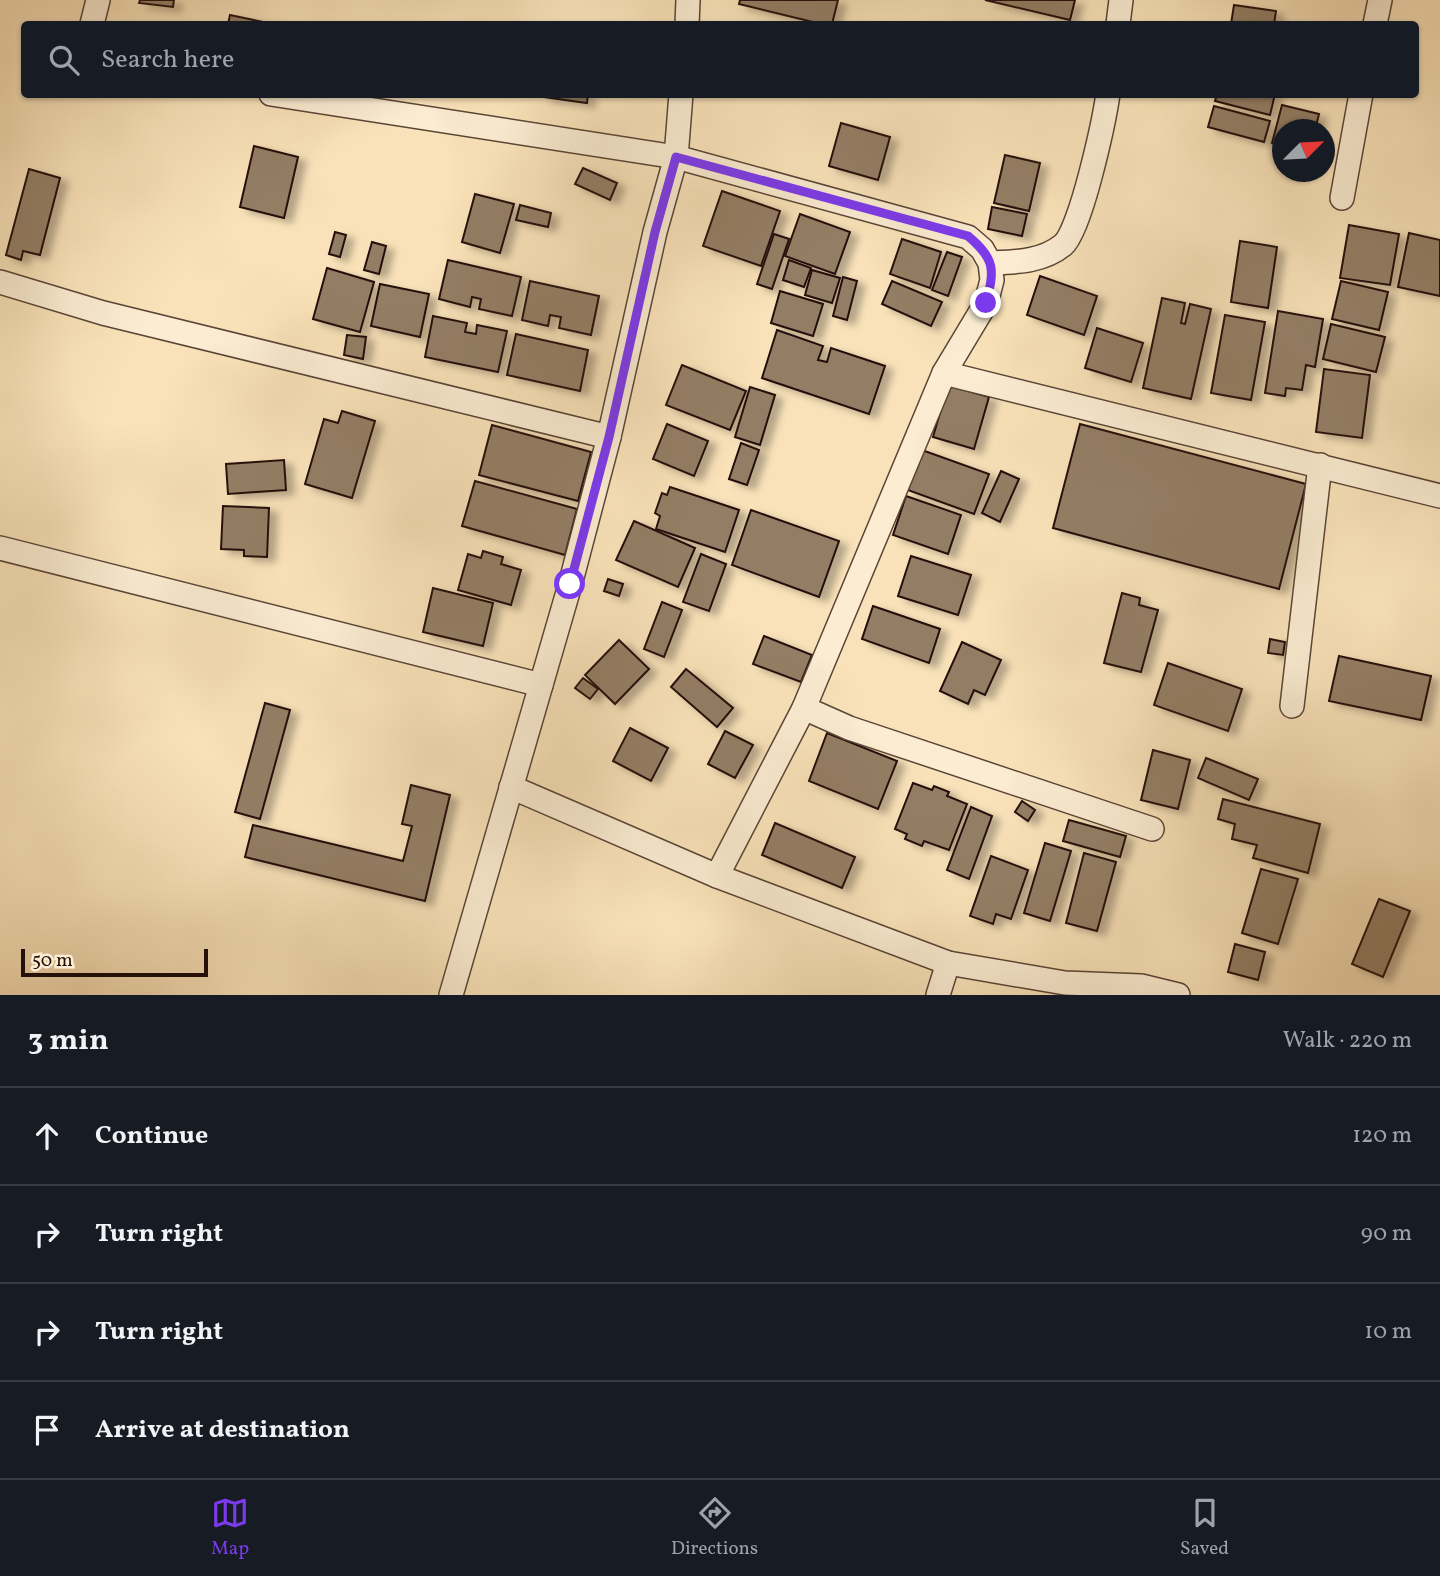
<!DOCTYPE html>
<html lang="en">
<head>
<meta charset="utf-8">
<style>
	:root { --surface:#171b24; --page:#242831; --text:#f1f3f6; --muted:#9ea1a6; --line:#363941; --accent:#7c3aed }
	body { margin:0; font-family:Vollkorn,serif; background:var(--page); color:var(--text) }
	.compass { position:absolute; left:1272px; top:119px; width:63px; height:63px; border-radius:50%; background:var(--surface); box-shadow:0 2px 5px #0004; rotate:66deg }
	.scale { position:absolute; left:21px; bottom:18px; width:187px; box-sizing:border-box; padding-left:7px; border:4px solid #25110a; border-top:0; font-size:19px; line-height:24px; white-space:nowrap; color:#25110a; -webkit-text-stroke:5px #fbecd2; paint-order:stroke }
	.stop { position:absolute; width:21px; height:21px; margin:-16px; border:5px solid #7c3aed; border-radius:50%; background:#fff }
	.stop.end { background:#7c3aed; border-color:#fff; box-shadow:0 2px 7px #0008 }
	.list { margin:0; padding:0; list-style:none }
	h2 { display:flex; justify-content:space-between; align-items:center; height:91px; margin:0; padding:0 28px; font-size:30px }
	h2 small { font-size:23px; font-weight:400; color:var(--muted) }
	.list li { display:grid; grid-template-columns:46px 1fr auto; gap:21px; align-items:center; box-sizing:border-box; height:98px; padding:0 28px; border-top:2px solid var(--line) }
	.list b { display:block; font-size:26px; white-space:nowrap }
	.list em { font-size:23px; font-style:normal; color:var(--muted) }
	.icon { flex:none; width:38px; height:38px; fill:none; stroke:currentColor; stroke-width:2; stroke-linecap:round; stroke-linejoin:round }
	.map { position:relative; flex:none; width:1440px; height:995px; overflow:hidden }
	.search { position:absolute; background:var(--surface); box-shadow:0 2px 5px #0004; left:21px; right:21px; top:21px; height:77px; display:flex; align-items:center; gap:18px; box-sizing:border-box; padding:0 24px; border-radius:7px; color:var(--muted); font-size:26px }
	.sheet { height:483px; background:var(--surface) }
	nav { display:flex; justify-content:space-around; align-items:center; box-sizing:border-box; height:98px; border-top:2px solid var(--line); background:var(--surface); font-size:19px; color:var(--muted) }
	nav a { display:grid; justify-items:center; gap:4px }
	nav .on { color:var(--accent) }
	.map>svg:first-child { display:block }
</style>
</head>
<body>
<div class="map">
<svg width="1440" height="995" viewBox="0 0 1440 995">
	<defs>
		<filter id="shadow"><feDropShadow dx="8" dy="4.5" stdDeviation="3.5" flood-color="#0004"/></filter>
	</defs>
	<rect width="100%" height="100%" fill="#f9e2b9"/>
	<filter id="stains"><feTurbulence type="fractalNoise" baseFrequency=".00286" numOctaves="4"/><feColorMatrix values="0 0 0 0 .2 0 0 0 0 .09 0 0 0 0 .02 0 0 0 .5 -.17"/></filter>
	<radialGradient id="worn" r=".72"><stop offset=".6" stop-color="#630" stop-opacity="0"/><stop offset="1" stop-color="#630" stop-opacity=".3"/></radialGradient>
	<g fill="#937e65" stroke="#25110a" stroke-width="2" filter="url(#shadow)">
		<polygon points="140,0 174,0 173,7 139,3"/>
		<polygon points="740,0 838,0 832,24 821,24 739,4"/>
		<polygon points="985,0 1075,0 1070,20"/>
		<polygon points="1234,5 1276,11 1274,24 1231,24"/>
		<polygon points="230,15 268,23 267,24 228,24"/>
		<polygon points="543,94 588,94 587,103 543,97"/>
		<polygon points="1217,94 1275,94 1270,115 1215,101"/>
		<polygon points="1282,105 1319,114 1315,130 1282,130 1282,146 1272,143"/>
		<polygon points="1214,106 1270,121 1264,142 1208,127"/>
		<polygon points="841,123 890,137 878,180 829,166"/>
		<polygon points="254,146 298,157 284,218 240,207"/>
		<polygon points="1005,155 1040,163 1029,211 994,203"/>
		<polygon points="583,168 617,183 610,200 575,184"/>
		<polygon points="29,169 60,178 40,255 23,251 21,260 6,255"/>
		<polygon points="722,191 780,211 761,266 703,246"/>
		<polygon points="475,194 514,204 500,253 462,242"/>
		<polygon points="520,205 551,213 548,227 516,220"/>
		<polygon points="992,207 1027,214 1022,236 988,229"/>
		<polygon points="800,214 850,232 835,274 785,256"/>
		<polygon points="1349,225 1399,234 1390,285 1340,278"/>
		<polygon points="335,232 346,235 340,257 329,254"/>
		<polygon points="1409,233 1440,240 1440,296 1398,287"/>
		<polygon points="774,234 789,239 772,289 757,284"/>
		<polygon points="902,239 941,252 930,288 890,274"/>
		<polygon points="1240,241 1277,247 1268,308 1231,302"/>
		<polygon points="372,242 386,246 379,274 364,270"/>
		<polygon points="947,252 962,257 948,296 932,290"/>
		<polygon points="448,260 521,277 512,316 479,309 481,299 472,297 470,307 439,299"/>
		<polygon points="789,260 811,268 804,287 783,280"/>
		<polygon points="327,268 374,282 360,332 313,319"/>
		<polygon points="812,270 840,278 832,303 805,295"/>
		<polygon points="1040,276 1097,296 1084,335 1027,315"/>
		<polygon points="843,277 857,281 847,320 833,316"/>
		<polygon points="530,281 599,296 591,335 559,328 561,317 550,315 548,326 522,320"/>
		<polygon points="892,281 942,302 931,326 882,304"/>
		<polygon points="1341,281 1388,292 1379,330 1332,319"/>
		<polygon points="380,284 429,294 420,337 371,326"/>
		<polygon points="780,291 823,304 813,336 771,323"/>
		<polygon points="1162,298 1185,303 1181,323 1185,324 1190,304 1211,309 1191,399 1143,388"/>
		<polygon points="1278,311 1323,319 1315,367 1306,365 1302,390 1286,388 1285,396 1265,393"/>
		<polygon points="1225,315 1265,322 1251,400 1211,393"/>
		<polygon points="433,316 467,323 465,332 476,334 477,325 507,331 498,372 425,357"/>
		<polygon points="1331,324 1385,337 1376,372 1323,359"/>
		<polygon points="1097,328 1143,343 1131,382 1085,368"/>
		<polygon points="777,330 823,346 818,360 827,362 831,348 885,366 869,414 762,378"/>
		<polygon points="516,334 588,350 580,391 507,375"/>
		<polygon points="347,335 366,337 363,359 344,355"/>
		<polygon points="682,365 746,391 730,430 666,405"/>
		<polygon points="1324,369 1370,375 1362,438 1316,432"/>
		<polygon points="948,385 989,397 974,449 933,437"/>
		<polygon points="750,387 775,395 760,445 735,437"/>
		<polygon points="342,411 375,421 352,498 305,484 324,419 338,423"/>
		<polygon points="667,424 708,441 694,476 653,459"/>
		<polygon points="1080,424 1306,484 1279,589 1053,528"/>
		<polygon points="492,425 591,452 578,501 479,475"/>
		<polygon points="741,443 759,450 747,485 729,479"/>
		<polygon points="919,449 989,474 974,514 905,489"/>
		<polygon points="284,460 286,490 228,494 226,464"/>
		<polygon points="1001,471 1019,479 1000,522 982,513"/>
		<polygon points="475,481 577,509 565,555 462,526"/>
		<polygon points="670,487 739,510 725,552 656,529 660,516 655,513 662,493 667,495"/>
		<polygon points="906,496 961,515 948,554 893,535"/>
		<polygon points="223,506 269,508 267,557 244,556 244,550 221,549"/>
		<polygon points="751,510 839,541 819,597 732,565"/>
		<polygon points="634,521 695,548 678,587 616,560"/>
		<polygon points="483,551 503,557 501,564 521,570 511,605 458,590 468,554 481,558"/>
		<polygon points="701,554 726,564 709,611 683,602"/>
		<polygon points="911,556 971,575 958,615 898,596"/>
		<polygon points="608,579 623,584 619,596 604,591"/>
		<polygon points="433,588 493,603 483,646 423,632"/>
		<polygon points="1122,593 1140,598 1139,605 1158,610 1141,672 1104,663"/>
		<polygon points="662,602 682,610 664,657 644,649"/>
		<polygon points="873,606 940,629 929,663 862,639"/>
		<polygon points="764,636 812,655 801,682 753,664"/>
		<polygon points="1270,639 1285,642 1283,655 1268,653"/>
		<polygon points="619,640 649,669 615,704 585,675"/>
		<polygon points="962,642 1001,660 985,695 974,690 968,704 940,691"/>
		<polygon points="1339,656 1431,676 1421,720 1329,701"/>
		<polygon points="1168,663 1242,689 1228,731 1154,705"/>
		<polygon points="686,669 733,708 717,727 671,687"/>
		<polygon points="583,678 598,689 590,699 575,688"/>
		<polygon points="265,703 290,710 260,819 235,812"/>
		<polygon points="630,728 668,748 651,781 613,761"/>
		<polygon points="725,731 753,745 735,778 708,764"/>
		<polygon points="827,733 897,761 878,809 809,781"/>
		<polygon points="1153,750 1190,760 1178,809 1141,800"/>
		<polygon points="1206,758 1258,779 1249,800 1198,778"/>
		<polygon points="913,783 932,790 934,786 949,792 947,796 967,804 949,850 924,841 922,846 905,839 907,834 895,829"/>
		<polygon points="411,785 450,795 425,901 245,857 253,825 403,861 412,826 402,824"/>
		<polygon points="1223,799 1320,824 1308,873 1253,858 1257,845 1232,839 1235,824 1218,819"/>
		<polygon points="1022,801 1035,810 1028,821 1015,812"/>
		<polygon points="971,807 992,816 969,879 947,870"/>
		<polygon points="1069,820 1126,836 1120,857 1063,841"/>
		<polygon points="775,823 855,857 842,888 762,855"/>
		<polygon points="1045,843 1071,851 1050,921 1024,913"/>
		<polygon points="1084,853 1116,862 1097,931 1066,923"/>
		<polygon points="991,856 1028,870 1011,919 996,914 993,924 970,916"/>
		<polygon points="1261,869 1298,879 1278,944 1242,933"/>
		<polygon points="1379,899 1410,911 1383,977 1352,964"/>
		<polygon points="1235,944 1265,952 1258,980 1228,972"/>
	</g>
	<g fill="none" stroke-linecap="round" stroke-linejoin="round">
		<g stroke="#5a4536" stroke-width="26">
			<g id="street">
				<polyline points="92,24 98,0"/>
				<polyline points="687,24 688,0"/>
				<polyline points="1118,24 1121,0"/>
				<polyline points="1375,24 1380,0"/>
				<polyline points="271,94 676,157 968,237 982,249 990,263 992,280 986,303 944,373 804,708 717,876"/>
				<polyline points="1342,198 1361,94"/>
				<path d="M990 263C1016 262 1042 262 1063 245 1081 230 1104 121 1108 94"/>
				<polyline points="0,282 103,313 609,437"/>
				<polyline points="944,373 1440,496"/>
				<polyline points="0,548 541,685"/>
				<polyline points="1292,706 1320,465"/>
				<polyline points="804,708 849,728 1152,829"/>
				<polyline points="511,787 717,876 948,963 1065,983 1141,986 1178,995"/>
				<polyline points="451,995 570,585 609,437 655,232 676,157 681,94"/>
				<polyline points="938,995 948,963"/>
			</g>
		</g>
		<use href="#street" stroke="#fbecd2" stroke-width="23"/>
	</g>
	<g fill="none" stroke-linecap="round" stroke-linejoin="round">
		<path stroke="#7c3aed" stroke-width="9" d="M570 584 609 437 655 232 676 157 968 236C995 259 995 269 986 303"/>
	</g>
	<rect width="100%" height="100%" filter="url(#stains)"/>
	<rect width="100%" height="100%" fill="url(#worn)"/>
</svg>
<svg class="compass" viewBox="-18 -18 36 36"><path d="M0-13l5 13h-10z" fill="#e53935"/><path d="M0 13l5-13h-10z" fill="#9ea1a6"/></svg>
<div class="scale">50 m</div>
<div class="stop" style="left:570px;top:584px"></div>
<div class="stop end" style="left:986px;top:303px"></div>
<div class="search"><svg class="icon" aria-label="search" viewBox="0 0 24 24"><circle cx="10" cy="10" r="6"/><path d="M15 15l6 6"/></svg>Search here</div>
</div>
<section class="sheet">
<h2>3 min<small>Walk · 220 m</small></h2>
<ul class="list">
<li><svg class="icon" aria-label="ahead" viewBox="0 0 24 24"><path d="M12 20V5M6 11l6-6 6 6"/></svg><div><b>Continue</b></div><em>120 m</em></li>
<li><svg class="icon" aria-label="right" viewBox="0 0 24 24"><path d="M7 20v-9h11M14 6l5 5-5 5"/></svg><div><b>Turn right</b></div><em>90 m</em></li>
<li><svg class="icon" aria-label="right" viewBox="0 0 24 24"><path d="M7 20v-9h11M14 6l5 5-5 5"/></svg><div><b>Turn right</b></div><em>10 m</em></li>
<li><svg class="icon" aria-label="arrive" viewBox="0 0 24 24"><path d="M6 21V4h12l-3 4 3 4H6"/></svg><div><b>Arrive at destination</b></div></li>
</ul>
</section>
<nav>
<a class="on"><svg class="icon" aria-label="map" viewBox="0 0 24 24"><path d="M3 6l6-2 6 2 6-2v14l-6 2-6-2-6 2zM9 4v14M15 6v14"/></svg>Map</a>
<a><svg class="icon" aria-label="directions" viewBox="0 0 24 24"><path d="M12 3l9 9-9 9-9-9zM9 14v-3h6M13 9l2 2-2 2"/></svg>Directions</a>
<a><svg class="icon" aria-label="saved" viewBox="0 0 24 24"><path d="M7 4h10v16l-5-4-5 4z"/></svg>Saved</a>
</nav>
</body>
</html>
